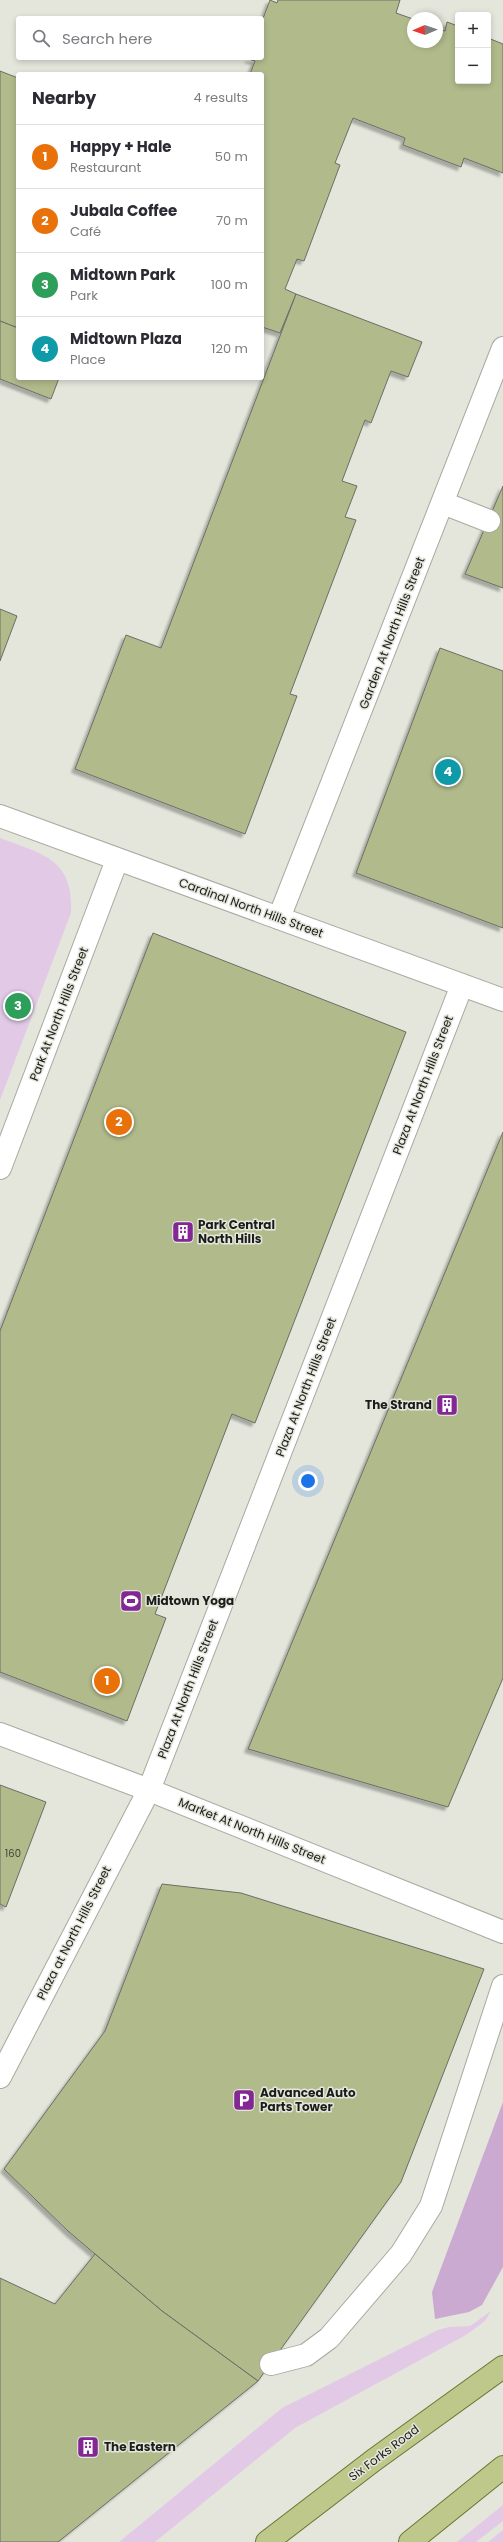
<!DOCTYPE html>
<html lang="en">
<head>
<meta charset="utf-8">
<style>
	:root { --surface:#fff; --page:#f2f2f3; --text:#2b2b33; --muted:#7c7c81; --line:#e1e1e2; --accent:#822794 }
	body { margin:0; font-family:Poppins,sans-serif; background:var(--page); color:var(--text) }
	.controls { position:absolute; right:12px; top:12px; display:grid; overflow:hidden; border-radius:4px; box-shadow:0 2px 6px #0003 }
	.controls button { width:36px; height:36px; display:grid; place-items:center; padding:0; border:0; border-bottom:1px solid var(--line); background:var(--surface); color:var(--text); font:20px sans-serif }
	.compass { position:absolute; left:407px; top:12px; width:36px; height:36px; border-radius:50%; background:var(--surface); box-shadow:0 2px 6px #0003; rotate:268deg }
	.you { position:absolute; left:308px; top:1481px; width:14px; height:14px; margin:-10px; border:3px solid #fff; border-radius:50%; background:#1a73e8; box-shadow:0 0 0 6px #1a73e833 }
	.badge { display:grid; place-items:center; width:26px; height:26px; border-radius:50%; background:var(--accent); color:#fff; font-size:13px; font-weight:700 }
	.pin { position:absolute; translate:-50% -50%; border:2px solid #fff; box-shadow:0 1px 4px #0006 }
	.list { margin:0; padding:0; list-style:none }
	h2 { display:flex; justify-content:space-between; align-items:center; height:52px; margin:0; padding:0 16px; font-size:17px }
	h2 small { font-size:13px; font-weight:400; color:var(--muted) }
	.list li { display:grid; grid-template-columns:26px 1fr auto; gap:12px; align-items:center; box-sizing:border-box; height:64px; padding:0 16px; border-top:1px solid var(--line) }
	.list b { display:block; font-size:15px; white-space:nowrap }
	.list p { margin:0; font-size:13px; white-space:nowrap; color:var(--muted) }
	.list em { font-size:13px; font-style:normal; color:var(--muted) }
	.icon { flex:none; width:22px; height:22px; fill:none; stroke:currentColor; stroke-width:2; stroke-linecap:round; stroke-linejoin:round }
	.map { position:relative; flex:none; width:503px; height:2542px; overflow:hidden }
	.search { position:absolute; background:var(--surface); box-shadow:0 2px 6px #0003; left:16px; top:16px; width:248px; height:44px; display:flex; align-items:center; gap:10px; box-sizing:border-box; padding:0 14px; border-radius:4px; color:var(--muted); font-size:15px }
	.panel { position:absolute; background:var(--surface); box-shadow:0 2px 6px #0003; left:16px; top:72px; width:248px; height:308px; border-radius:4px }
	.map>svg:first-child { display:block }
</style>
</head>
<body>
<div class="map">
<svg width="503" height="2542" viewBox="0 0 503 2542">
	<defs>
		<filter id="shadow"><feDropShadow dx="-3.5" dy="3.5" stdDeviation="1" flood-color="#0004"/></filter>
	</defs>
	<rect width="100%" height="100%" fill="#e4e6dc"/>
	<g fill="#e2cae7">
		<path d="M0 838C43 854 74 859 71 913L0 1100Z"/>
		<polygon points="491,2311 485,2321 466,2335 295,2428 155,2542 119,2542 282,2408 438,2330 449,2327 470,2326"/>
		<polygon points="503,2505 503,2521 476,2542 457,2542"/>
		<polygon points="503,2530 503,2542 488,2542"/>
	</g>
	<polygon fill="#caaad1" points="503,2102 503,2267 482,2305 469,2312 435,2319 432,2292"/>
	<g fill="#b0ba8b" stroke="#6c6e65" filter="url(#shadow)">
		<polygon points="270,0 277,3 278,0 400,0 396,13 413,19 413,42 437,42 437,29 445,31 447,22 458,26 458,81 488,81 488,38 503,44 503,173 464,158 461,167 403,145 405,138 353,118 335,163 340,165 304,261 297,259 285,289 296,294 280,333 262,327 262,74 250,74 255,61 248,59 262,58 262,21"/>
		<polygon points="0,71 18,78 18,328 0,321"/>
		<polygon points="296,294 422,342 408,377 391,371 371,423 365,420 342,481 357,486 345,517 356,520 290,694 297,696 245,834 75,769 126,635 161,648"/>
		<polygon points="0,321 18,328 18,378 59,378 51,399 0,379"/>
		<polygon points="503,486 503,588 465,574"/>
		<polygon points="0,609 17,616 0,661"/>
		<polygon points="440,648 503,671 503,928 356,873"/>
		<polygon points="153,933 406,1032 255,1423 232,1414 155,1614 166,1618 127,1721 0,1672 0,1331"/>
		<polygon points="503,1132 503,1678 448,1807 248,1749"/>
		<polygon points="0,1785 46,1802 6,1907 0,1904"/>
		<polygon points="162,1884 241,1893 484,1969 401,2182 258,2381 162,2311 68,2231 4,2169 105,2031"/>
		<polygon points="95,2254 162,2311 258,2381 58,2542 0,2542 0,2278 55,2304"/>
	</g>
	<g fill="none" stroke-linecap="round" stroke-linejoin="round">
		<g stroke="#a7aaa0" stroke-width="24">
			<g id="minor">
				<polyline points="443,503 489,521"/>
				<polyline points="0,816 503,1000"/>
				<polyline points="279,918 503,348"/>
				<polyline points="0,1168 117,860"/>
				<polyline points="0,1734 149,1790 503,1932"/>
				<polyline points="0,2077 149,1790 462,985"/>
				<polyline points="271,2364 306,2355 329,2338 401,2254 431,2206 503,1986"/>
			</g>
		</g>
		<g stroke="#697531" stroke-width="24">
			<g id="major">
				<polyline points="267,2542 374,2460 503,2367"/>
				<polyline points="410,2542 503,2467"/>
			</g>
		</g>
		<use href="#minor" stroke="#fff" stroke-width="22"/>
		<use href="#major" stroke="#bec88b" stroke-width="22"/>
	</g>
	<defs>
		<g id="building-square" transform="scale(1.15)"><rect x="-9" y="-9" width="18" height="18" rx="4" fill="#822794" stroke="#e4e6dc"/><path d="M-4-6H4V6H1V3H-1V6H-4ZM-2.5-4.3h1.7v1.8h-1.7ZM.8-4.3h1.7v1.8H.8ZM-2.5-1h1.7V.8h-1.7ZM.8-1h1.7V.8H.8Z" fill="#fff"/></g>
		<g id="stadium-square" transform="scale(1.15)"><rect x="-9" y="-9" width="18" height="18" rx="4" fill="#822794" stroke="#e4e6dc"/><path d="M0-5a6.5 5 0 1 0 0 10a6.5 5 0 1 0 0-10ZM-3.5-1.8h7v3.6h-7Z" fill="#fff"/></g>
		<g id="parking-square" transform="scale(1.15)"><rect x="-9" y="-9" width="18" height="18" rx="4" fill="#822794" stroke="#e4e6dc"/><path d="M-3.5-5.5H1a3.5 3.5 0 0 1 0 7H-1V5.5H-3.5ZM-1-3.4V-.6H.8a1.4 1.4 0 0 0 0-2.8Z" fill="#fff"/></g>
	</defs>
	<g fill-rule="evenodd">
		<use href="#building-square" x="183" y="1232"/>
		<use href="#building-square" x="447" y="1405"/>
		<use href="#stadium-square" x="131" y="1601"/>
		<use href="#parking-square" x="244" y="2100"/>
		<use href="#building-square" x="88" y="2447"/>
	</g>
	<g text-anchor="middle" stroke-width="3" stroke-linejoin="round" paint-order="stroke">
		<g font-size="10" fill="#414436">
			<text x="13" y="1857">160</text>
		</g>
		<g font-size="12" fill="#1c1d1a" stroke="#e4e6dc">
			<text transform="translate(392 633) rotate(-69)" y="4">Garden At North Hills Street</text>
			<text transform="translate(251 908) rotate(20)" y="4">Cardinal North Hills Street</text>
			<text transform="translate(59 1014) rotate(-69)" y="4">Park At North Hills Street</text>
			<text transform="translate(423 1085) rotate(-69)" y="4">Plaza At North Hills Street</text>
			<text transform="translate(306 1387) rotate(-69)" y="4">Plaza At North Hills Street</text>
			<text transform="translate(188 1689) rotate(-69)" y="4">Plaza At North Hills Street</text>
			<text transform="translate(252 1831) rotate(22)" y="4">Market At North Hills Street</text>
			<text transform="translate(74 1933) rotate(-63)" y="4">Plaza at North Hills Street</text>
			<text transform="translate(384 2453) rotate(-37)" y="4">Six Forks Road</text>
		</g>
		<g font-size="12" font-weight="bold" fill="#1c1d1a" stroke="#e4e6dc" text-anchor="start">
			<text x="198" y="1229">Park Central<tspan x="198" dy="14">North Hills</tspan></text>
			<text x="432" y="1409" text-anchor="end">The Strand</text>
			<text x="146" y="1605">Midtown Yoga</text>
			<text x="260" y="2097">Advanced Auto<tspan x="260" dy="14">Parts Tower</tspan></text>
			<text x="104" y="2451">The Eastern</text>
		</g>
	</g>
</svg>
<div class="controls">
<button>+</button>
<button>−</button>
</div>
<svg class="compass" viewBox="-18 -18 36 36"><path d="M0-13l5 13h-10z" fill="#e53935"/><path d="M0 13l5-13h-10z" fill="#7c7c81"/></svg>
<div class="you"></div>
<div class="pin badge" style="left:107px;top:1681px;background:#e8710a">1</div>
<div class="pin badge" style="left:119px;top:1122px;background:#e8710a">2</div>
<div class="pin badge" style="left:18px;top:1006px;background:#2e9e5b">3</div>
<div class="pin badge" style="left:448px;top:772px;background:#0f9aa8">4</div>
<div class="search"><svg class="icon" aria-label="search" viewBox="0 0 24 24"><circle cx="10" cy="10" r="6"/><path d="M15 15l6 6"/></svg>Search here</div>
<section class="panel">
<h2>Nearby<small>4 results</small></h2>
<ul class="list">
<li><span class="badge" style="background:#e8710a">1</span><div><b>Happy + Hale</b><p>Restaurant</p></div><em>50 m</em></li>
<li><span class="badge" style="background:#e8710a">2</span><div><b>Jubala Coffee</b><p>Café</p></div><em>70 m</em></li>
<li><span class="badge" style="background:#2e9e5b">3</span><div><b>Midtown Park</b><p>Park</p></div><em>100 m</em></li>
<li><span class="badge" style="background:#0f9aa8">4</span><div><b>Midtown Plaza</b><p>Place</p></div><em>120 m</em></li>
</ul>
</section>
</div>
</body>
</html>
